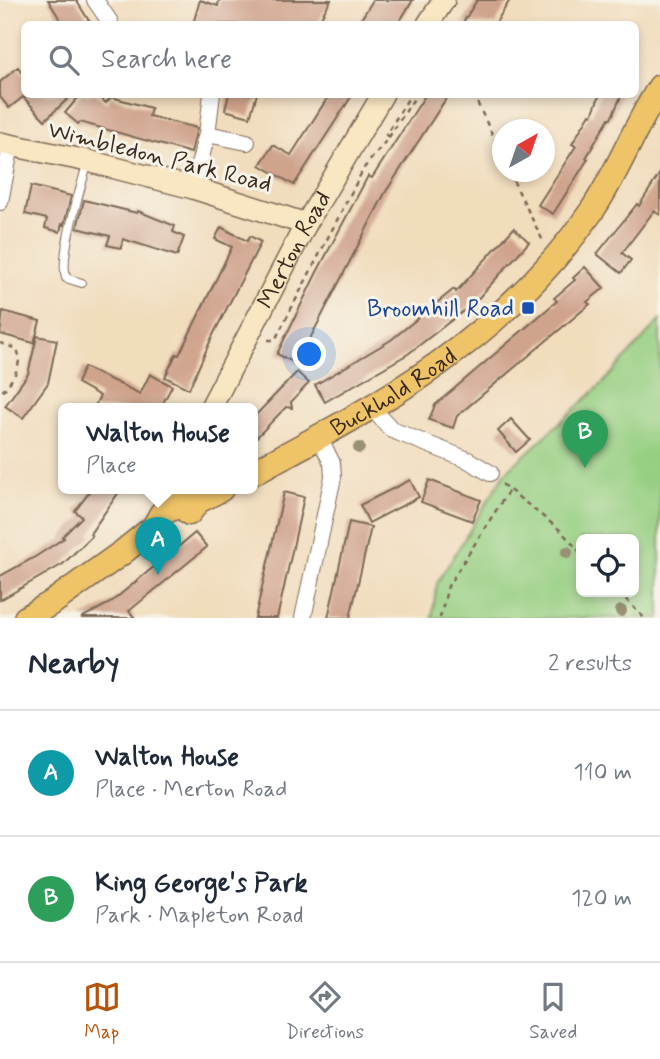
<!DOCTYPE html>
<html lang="en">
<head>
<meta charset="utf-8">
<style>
	:root { --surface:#fff; --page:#f2f2f3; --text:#1f2937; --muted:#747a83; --line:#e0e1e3; --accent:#b45309 }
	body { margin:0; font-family:Mynerve,sans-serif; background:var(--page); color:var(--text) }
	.controls { position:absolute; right:21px; bottom:21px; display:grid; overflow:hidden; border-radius:10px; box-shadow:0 4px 10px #0003 }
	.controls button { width:63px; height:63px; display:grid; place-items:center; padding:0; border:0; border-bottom:2px solid var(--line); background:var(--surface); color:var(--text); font:35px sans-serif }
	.compass { position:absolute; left:492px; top:119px; width:63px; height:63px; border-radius:50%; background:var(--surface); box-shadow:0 4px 10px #0003; rotate:40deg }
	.you { position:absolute; left:310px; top:355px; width:24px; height:24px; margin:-18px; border:5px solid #fff; border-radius:50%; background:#1a73e8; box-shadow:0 0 0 10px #1a73e833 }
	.badge { display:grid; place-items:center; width:46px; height:46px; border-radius:50%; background:var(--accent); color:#fff; font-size:23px; font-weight:700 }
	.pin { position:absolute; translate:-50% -58px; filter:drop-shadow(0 2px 4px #0008) }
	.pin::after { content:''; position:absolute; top:37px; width:24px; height:21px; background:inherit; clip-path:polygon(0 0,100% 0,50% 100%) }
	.popup { position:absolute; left:58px; top:403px; width:200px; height:91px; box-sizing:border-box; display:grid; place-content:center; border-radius:10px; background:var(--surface); filter:drop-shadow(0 2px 5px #0005); font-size:23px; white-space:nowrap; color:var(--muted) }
	.popup b { font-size:26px; color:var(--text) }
	.popup::after { content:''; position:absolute; left:50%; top:100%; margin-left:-14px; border:14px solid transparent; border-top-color:var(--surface) }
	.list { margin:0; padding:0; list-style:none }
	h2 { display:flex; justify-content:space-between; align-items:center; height:91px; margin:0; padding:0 28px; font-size:30px }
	h2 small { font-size:23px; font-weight:400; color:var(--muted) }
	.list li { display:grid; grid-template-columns:46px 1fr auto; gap:21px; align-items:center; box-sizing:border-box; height:126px; padding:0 28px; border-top:2px solid var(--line) }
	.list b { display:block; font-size:26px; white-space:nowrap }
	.list p { margin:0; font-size:23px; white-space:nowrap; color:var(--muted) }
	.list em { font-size:23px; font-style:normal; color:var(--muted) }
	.icon { flex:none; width:38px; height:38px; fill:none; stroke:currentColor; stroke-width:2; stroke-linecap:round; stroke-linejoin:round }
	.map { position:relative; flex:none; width:660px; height:618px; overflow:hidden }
	.search { position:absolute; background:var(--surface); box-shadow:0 4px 10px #0003; left:21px; right:21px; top:21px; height:77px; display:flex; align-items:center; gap:18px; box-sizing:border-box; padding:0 24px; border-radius:10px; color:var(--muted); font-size:26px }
	.sheet { height:343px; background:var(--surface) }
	nav { display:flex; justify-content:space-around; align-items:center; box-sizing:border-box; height:98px; border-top:2px solid var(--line); background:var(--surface); font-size:19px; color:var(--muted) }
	nav a { display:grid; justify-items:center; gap:4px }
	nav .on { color:var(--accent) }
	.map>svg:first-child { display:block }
</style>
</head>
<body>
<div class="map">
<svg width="660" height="618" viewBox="0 0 660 618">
	<rect width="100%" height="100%" fill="#f7f3e8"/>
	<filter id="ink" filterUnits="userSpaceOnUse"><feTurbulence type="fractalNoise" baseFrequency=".0143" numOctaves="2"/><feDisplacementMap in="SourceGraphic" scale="14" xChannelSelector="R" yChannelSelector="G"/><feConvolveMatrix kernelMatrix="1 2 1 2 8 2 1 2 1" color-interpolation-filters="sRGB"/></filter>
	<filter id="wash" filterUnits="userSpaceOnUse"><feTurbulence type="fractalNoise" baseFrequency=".00686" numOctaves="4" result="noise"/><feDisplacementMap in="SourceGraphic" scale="28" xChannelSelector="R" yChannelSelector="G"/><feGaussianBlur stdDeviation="1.57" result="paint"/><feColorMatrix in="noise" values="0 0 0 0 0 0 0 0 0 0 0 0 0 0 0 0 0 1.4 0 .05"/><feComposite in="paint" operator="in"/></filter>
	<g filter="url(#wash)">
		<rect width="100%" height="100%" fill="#f1dcbc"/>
		<path fill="#96cf82" stroke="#687c50" stroke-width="2" fill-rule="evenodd" d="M660 320V618H432L437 583 505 473 603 383ZM634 539V592H581V539Z"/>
		<g id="blocks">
			<g fill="#cfa38c">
				<polygon points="48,0 76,0 91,24 63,24"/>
				<polygon points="200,0 218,6 219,0 331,0 317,24 193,24"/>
				<polygon points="373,0 413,0 398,24 358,24"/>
				<polygon points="477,0 510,0 495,24 462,24"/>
				<polygon points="18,67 24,75 24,94 73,94 45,120 23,97 9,108 0,97 0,82"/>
				<polygon points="81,94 96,94 106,103 111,97 151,108 149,116 197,128 191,153 80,122 78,124 65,113"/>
				<polygon points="229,94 257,94 250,117 225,110"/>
				<polygon points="330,94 353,94 294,185 260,165 273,145 291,155"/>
				<polygon points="426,94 449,94 385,193 297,364 277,354 316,274 368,176 372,178"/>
				<polygon points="600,94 622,94 611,119 609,118 586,158 588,159 553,214 538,205 576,146 572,144 590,114 592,115"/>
				<polygon points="660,173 660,215 654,211 622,253 631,260 621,273 597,254 637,204 639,206"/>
				<polygon points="31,186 71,196 64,225 62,224 60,232 45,228 47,219 25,214"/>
				<polygon points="84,200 137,213 138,211 175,226 173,232 184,237 177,256 123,239 121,248 107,245 110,236 77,228"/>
				<polygon points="221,227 247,241 250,236 261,242 213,335 189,389 165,377 176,354 179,355 232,247 215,239"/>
				<polygon points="514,228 529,242 475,302 408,354 325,402 315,385 391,340 454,289 456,292"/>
				<polygon points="585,267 604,288 587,302 590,304 457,416 453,428 429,420 435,405 557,301 554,298 575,280 573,278"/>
				<polygon points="3,311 40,321 34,343 0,334"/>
				<polygon points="37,336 57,340 48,383 23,418 5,406 28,374"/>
				<polygon points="84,367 140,394 150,374 172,386 160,409 93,409 100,396 77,383"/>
				<polygon points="297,372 309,383 291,402 292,408 286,407 253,441 253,418"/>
				<polygon points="511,419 530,440 516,452 498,431"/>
				<polygon points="410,480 419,497 369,523 360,505"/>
				<polygon points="429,480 481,500 472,521 421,502"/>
				<polygon points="92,489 121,489 90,534 92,536 63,564 0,600 0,576 35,557 64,538 62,537 82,517 75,511"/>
				<polygon points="284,492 304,497 283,592 277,618 255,618"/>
				<polygon points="349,522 371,527 350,618 328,618"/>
				<polygon points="195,533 207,547 129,611 135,618 81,618 110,603"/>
			</g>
		</g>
	</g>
	<g filter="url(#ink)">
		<use href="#blocks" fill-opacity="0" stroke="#7b6855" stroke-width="2"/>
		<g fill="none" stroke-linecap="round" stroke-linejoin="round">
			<g stroke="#7b6855" stroke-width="10">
				<path id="lane" d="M82 283 66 278C59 254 81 188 88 161"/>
			</g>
			<g stroke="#7b6855" stroke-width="18">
				<g id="street">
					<polyline points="95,0 110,22"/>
					<polyline points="207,134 247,142"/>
					<polyline points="193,188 207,134 212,94"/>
					<polyline points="0,202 11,145"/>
					<polyline points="372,408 392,430 468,460 490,473"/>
					<polyline points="303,618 333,477 332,463 319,437"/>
				</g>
			</g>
			<g stroke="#7b6855" stroke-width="24">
				<g id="secondary">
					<polyline points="428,24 444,0"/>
					<polyline points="0,143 88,161 193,188 306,224"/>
					<path id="s1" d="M210 409 306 224 383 94"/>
					<polyline points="171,489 173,507"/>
				</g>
			</g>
			<g stroke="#7b6855" stroke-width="27">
				<g id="primary">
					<path id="s2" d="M252 473C387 401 500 341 591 212 618 173 634 127 660 87"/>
					<polyline points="189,513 198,501 221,489"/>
					<polyline points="26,618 53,602 123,552 154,527 162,513 186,502 198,501"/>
				</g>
			</g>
			<g stroke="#7b6855" stroke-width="2.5" stroke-dasharray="5 5" stroke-linecap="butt">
				<polyline points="473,94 503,157"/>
				<polyline points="389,137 386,135 411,94"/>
				<polyline points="509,172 543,241"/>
				<polyline points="268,340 275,340 364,168 389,137 417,94"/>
				<path d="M0 343 17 349C24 366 11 382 0 394"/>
				<polyline points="502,484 560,530 581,553"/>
				<polyline points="619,592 644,618"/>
				<polyline points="440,618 448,586 509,490"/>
			</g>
			<use href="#lane" stroke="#fff" stroke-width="8"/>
			<use href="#street" stroke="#fff" stroke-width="16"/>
			<use href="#secondary" stroke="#f9e7c3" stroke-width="21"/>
			<use href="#primary" stroke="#efc469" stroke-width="24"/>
		</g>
		<g fill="#9a9173">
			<circle cx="359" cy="448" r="6"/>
			<circle cx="567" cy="552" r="6"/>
			<circle cx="621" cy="611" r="6"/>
		</g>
	</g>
	<rect fill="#1a4fb4" stroke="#f7f3e8" stroke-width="2.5" x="521" y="301" width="14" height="14" rx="3.5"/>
	<g text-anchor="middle" stroke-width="6" stroke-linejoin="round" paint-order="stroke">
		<g font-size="24" fill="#3b2a1e" stroke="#f7f3e8">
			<text transform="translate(160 156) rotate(14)" y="8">Wimbledon Park Road</text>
			<text dy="8" stroke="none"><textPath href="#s1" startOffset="180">Merton Road</textPath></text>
			<text dy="8" stroke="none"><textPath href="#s2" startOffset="163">Buckhold Road</textPath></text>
		</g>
		<g font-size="24" fill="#164399" stroke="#f7f3e8" text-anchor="end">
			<text x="514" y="316">Broomhill Road</text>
		</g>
	</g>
</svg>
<div class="controls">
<button><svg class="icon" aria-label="locate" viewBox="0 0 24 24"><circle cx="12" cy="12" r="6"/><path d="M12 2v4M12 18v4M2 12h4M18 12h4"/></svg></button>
</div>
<svg class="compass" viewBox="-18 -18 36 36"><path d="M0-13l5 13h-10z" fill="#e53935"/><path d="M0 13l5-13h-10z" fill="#747a83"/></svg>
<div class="you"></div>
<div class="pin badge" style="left:158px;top:575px;background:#0f9aa8">A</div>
<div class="popup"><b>Walton House</b>Place</div>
<div class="pin badge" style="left:585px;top:468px;background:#2e9e5b">B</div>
<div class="search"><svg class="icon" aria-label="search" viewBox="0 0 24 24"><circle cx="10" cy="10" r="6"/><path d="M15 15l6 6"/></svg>Search here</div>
</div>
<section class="sheet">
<h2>Nearby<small>2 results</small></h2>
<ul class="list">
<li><span class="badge" style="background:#0f9aa8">A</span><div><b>Walton House</b><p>Place · Merton Road</p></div><em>110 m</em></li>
<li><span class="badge" style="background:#2e9e5b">B</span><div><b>King George's Park</b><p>Park · Mapleton Road</p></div><em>120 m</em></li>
</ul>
</section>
<nav>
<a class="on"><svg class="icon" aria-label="map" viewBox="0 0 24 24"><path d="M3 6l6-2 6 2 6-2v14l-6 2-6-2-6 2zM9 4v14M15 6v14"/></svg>Map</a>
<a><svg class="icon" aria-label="directions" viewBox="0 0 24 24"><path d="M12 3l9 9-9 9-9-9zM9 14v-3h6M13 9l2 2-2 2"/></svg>Directions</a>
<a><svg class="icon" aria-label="saved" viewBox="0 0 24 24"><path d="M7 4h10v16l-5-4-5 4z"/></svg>Saved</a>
</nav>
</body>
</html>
